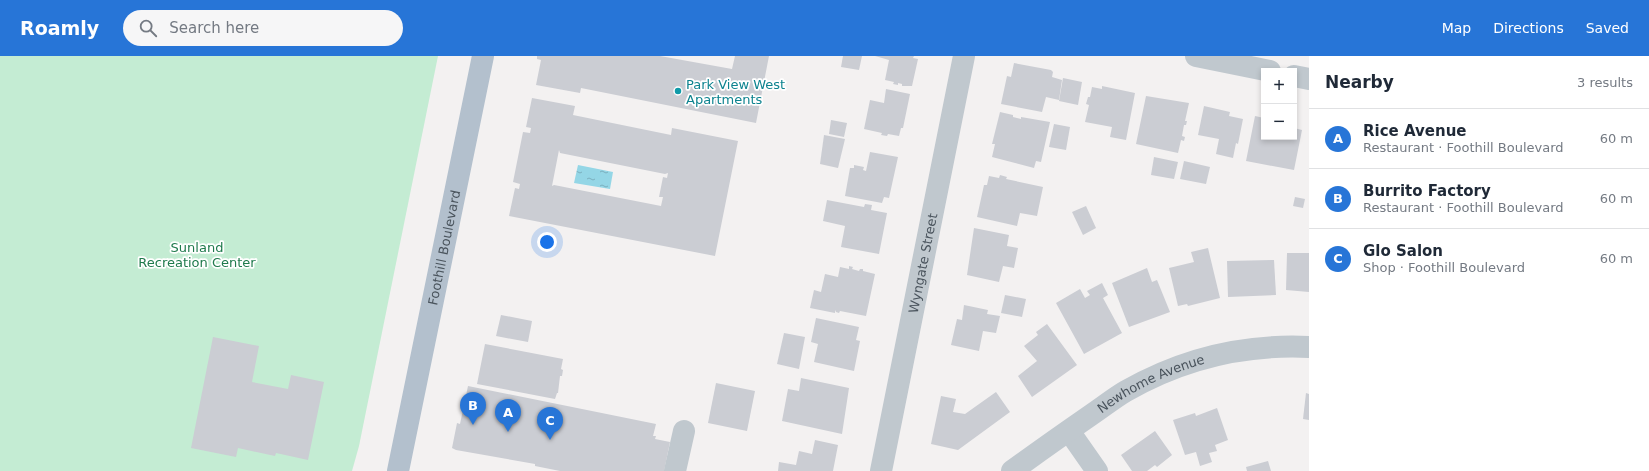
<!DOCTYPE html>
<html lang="en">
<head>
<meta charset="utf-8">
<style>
	:root { --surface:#fff; --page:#f6f6f7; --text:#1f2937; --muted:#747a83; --line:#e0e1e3; --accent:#2775d7 }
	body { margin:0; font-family:"DejaVu Sans",sans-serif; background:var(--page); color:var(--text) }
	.controls { position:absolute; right:12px; top:12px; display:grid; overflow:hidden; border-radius:0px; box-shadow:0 2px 6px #0003 }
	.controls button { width:36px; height:36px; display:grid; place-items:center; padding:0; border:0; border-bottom:1px solid var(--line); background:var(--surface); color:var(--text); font:20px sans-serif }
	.you { position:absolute; left:547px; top:186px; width:14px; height:14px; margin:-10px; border:3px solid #fff; border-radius:50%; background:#1a73e8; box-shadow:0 0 0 6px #1a73e833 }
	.badge { display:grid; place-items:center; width:26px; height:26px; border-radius:50%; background:var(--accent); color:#fff; font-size:13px; font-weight:700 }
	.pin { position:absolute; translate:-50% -33px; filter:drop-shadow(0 1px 2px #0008) }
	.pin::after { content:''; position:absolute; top:21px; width:14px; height:12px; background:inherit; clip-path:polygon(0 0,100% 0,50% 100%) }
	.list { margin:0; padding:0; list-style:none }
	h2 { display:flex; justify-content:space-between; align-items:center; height:52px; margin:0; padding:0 16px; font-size:17px }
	h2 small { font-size:13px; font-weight:400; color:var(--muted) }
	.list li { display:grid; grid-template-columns:26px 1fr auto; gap:12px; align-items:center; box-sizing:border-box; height:60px; padding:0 16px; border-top:1px solid var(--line) }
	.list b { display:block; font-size:15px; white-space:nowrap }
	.list p { margin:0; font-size:13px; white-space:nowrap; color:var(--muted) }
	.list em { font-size:13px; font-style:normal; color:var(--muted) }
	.icon { flex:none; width:22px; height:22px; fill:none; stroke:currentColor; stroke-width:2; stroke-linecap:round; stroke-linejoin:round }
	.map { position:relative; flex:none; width:1309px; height:415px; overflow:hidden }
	header { display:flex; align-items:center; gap:24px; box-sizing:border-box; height:56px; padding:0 20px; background:var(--accent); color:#fff }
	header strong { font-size:19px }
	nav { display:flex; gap:22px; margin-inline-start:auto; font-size:14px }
	.search { width:280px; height:36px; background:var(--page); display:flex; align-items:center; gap:10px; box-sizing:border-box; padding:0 14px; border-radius:22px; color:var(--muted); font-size:15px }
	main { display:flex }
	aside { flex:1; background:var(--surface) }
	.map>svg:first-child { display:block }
</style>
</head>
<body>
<header>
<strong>Roamly</strong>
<div class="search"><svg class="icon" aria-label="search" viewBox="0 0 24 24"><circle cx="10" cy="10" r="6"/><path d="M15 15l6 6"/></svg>Search here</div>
<nav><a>Map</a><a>Directions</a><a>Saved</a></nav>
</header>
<main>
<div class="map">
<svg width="1309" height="415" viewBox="0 0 1309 415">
	<defs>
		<pattern id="water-ripples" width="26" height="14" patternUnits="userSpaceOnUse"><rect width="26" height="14" fill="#94d6e6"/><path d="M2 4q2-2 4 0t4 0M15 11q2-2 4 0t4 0" fill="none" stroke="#7bb0be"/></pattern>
	</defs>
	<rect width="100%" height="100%" fill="#f3f1f1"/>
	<polygon fill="#c4ecd3" points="0,0 438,0 359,390 352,415 0,415"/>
	<polygon fill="url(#water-ripples)" points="578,109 613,116 610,133 574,127"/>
	<g fill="#cbcdd3" fill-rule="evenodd">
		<polygon points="537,0 660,0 732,13 735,0 769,0 756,67 581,32 580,37 536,29 541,4 537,3"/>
		<polygon points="843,0 862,0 859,14 841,11"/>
		<polygon points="875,0 914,0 913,2 918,3 912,30 902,30 902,28 898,27 898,29 893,28 894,26 885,24 889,4"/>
		<polygon points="1014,7 1051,14 1053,16 1052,21 1062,24 1059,44 1046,41 1042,56 1001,48 1007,20 1011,21"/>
		<polygon points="1063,22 1082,26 1078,49 1059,45"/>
		<polygon points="1102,30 1135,37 1126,84 1110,81 1112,71 1085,66 1089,49 1086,48 1088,41 1090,41 1092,31 1102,33"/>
		<polygon points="886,33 910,38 903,72 901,72 899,80 888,78 887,80 881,79 882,77 864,73 870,44 884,47"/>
		<polygon points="1146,40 1189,47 1185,65 1187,65 1186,69 1184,69 1182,80 1185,81 1184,85 1181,84 1178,97 1136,88"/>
		<path d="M532 42 575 50 573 59 671 79 672 72 738 85 715 200 509 160 515 132 519 133 520 128 513 126 523 76 530 77 531 72 526 71ZM559 94 560 97 665 118 668 117 667 122 663 121 659 141H663L661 150 554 129 552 130Z"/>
		<polygon points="1204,50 1230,56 1229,60 1243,63 1238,88 1236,87 1233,102 1216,98 1219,83 1198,79"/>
		<polygon points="1000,56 1013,59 1013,61 1021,63 1021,61 1050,66 1041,106 1036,105 1034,112 992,101 995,88 992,88"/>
		<polygon points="1255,60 1264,62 1264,81 1294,81 1294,72 1302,74 1294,114 1246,105"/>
		<polygon points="831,64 847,67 844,81 829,78"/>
		<polygon points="1054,68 1070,71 1066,94 1049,91"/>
		<polygon points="824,79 845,83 838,112 820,108"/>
		<polygon points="870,96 898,101 889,142 884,141 882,147 845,140 850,112 854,112 854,109 864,111 863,114 866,115"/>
		<polygon points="1154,101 1178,106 1174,123 1151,119"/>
		<polygon points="1184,105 1210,111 1206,128 1180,123"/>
		<polygon points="1000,119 1007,121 1006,123 1043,131 1037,160 1020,157 1017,170 977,161 984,129 987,129 989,120 999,122"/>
		<polygon points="1295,141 1305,143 1303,152 1293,150"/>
		<polygon points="827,144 864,151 865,148 872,149 871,154 887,157 879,198 841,191 845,170 823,165"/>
		<polygon points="1086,150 1096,172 1083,179 1072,156"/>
		<polygon points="974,172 1009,179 1007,190 1018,192 1014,212 1003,210 999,226 967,219"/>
		<polygon points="1208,192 1220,242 1188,250 1187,248 1178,250 1169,212 1194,206 1191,196"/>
		<polygon points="1287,197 1309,197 1309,236 1286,234"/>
		<polygon points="1274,204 1276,239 1228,241 1227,205"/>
		<polygon points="849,210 853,211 852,213 859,215 860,213 863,213 863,215 875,218 866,260 840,255 839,257 836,256 835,254 835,257 810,252 814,234 821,236 825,218 838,221 840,211 849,213"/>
		<polygon points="1147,212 1152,226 1157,224 1170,256 1129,271 1112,227"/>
		<polygon points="1102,227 1108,239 1103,242 1122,277 1084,298 1056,247 1080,233 1085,242 1090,239 1087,235"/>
		<polygon points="1005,239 1026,243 1022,261 1001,257"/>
		<polygon points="964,249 988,254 987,258 1000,260 996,277 983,275 979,295 951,289 957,263 962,264"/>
		<polygon points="501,259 532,265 528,286 496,280"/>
		<polygon points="816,262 859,271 856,284 860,285 854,315 814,306 818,288 811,286"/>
		<polygon points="1047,268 1077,309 1032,341 1018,320 1037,305 1024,290 1038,279 1036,276"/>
		<polygon points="784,277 805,281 799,313 777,308"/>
		<polygon points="213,281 259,290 252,326 288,333 291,319 324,326 308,404 276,397 275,400 238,392 236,401 191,392"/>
		<polygon points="485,288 563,303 561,313 563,314 562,320 560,320 558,337 557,337 555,343 477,328"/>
		<polygon points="801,322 849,332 842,378 782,365 788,333 799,335"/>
		<polygon points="716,327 755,335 747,375 708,367"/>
		<polygon points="468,330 656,368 653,380 656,380 655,383 670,386 664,415 560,415 535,410 535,408 456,394 452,392 457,367 460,368"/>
		<polygon points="996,336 1010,356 958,394 931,388 941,340 956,343 953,356 965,358"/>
		<polygon points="1306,337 1309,338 1309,364 1303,363"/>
		<polygon points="1217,352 1228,384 1215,389 1217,395 1209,397 1212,406 1200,410 1196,396 1185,399 1173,364 1195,357 1196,360"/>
		<polygon points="1155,375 1172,399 1157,411 1155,409 1147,415 1132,415 1121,399"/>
		<polygon points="815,384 838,389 833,415 778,415 779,406 796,409 799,395 812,398"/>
		<polygon points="1268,405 1271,415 1247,415 1246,411"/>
	</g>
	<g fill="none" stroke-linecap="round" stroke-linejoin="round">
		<g stroke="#c0c8ce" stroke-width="22">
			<polyline points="1196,0 1270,15"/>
			<polyline points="1294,20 1309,23"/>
			<polyline points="1069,375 1097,415"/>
			<polyline points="675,415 684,375"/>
			<path id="s1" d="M881 415 964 0"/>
			<path id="s2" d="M1012 415C1038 396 1065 377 1091 359 1103 351 1114 342 1126 335 1182 303 1245 288 1309 291"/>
		</g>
		<path stroke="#b3c0cd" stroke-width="22" id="s3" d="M398 415 483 0"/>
	</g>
	<circle fill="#0f9aa8" stroke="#fff" stroke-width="1.5" cx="678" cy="35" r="4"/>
	<g text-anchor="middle" stroke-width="3.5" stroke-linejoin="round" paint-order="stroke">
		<g font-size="13" fill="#0d838f" stroke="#fff" text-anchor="start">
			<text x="686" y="33">Park View West<tspan x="686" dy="15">Apartments</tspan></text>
		</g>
		<g font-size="13" fill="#1f7a4c" stroke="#fff">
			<text x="197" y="196">Sunland<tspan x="197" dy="15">Recreation Center</tspan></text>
		</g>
		<g font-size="13" fill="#4a545d" stroke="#fff">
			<text dy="5" stroke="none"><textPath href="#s3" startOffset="228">Foothill Boulevard</textPath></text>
			<text dy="5" stroke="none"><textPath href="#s1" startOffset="212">Wyngate Street</textPath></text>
			<text dy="5" stroke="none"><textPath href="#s2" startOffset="165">Newhome Avenue</textPath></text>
		</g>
	</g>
</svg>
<div class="controls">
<button>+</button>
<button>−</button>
</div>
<div class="you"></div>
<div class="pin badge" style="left:508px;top:376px">A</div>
<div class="pin badge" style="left:473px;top:369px">B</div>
<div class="pin badge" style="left:550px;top:384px">C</div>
</div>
<aside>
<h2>Nearby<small>3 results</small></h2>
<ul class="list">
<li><span class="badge">A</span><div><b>Rice Avenue</b><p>Restaurant · Foothill Boulevard</p></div><em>60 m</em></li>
<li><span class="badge">B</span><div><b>Burrito Factory</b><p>Restaurant · Foothill Boulevard</p></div><em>60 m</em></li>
<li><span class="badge">C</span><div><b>Glo Salon</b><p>Shop · Foothill Boulevard</p></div><em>60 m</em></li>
</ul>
</aside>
</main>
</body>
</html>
